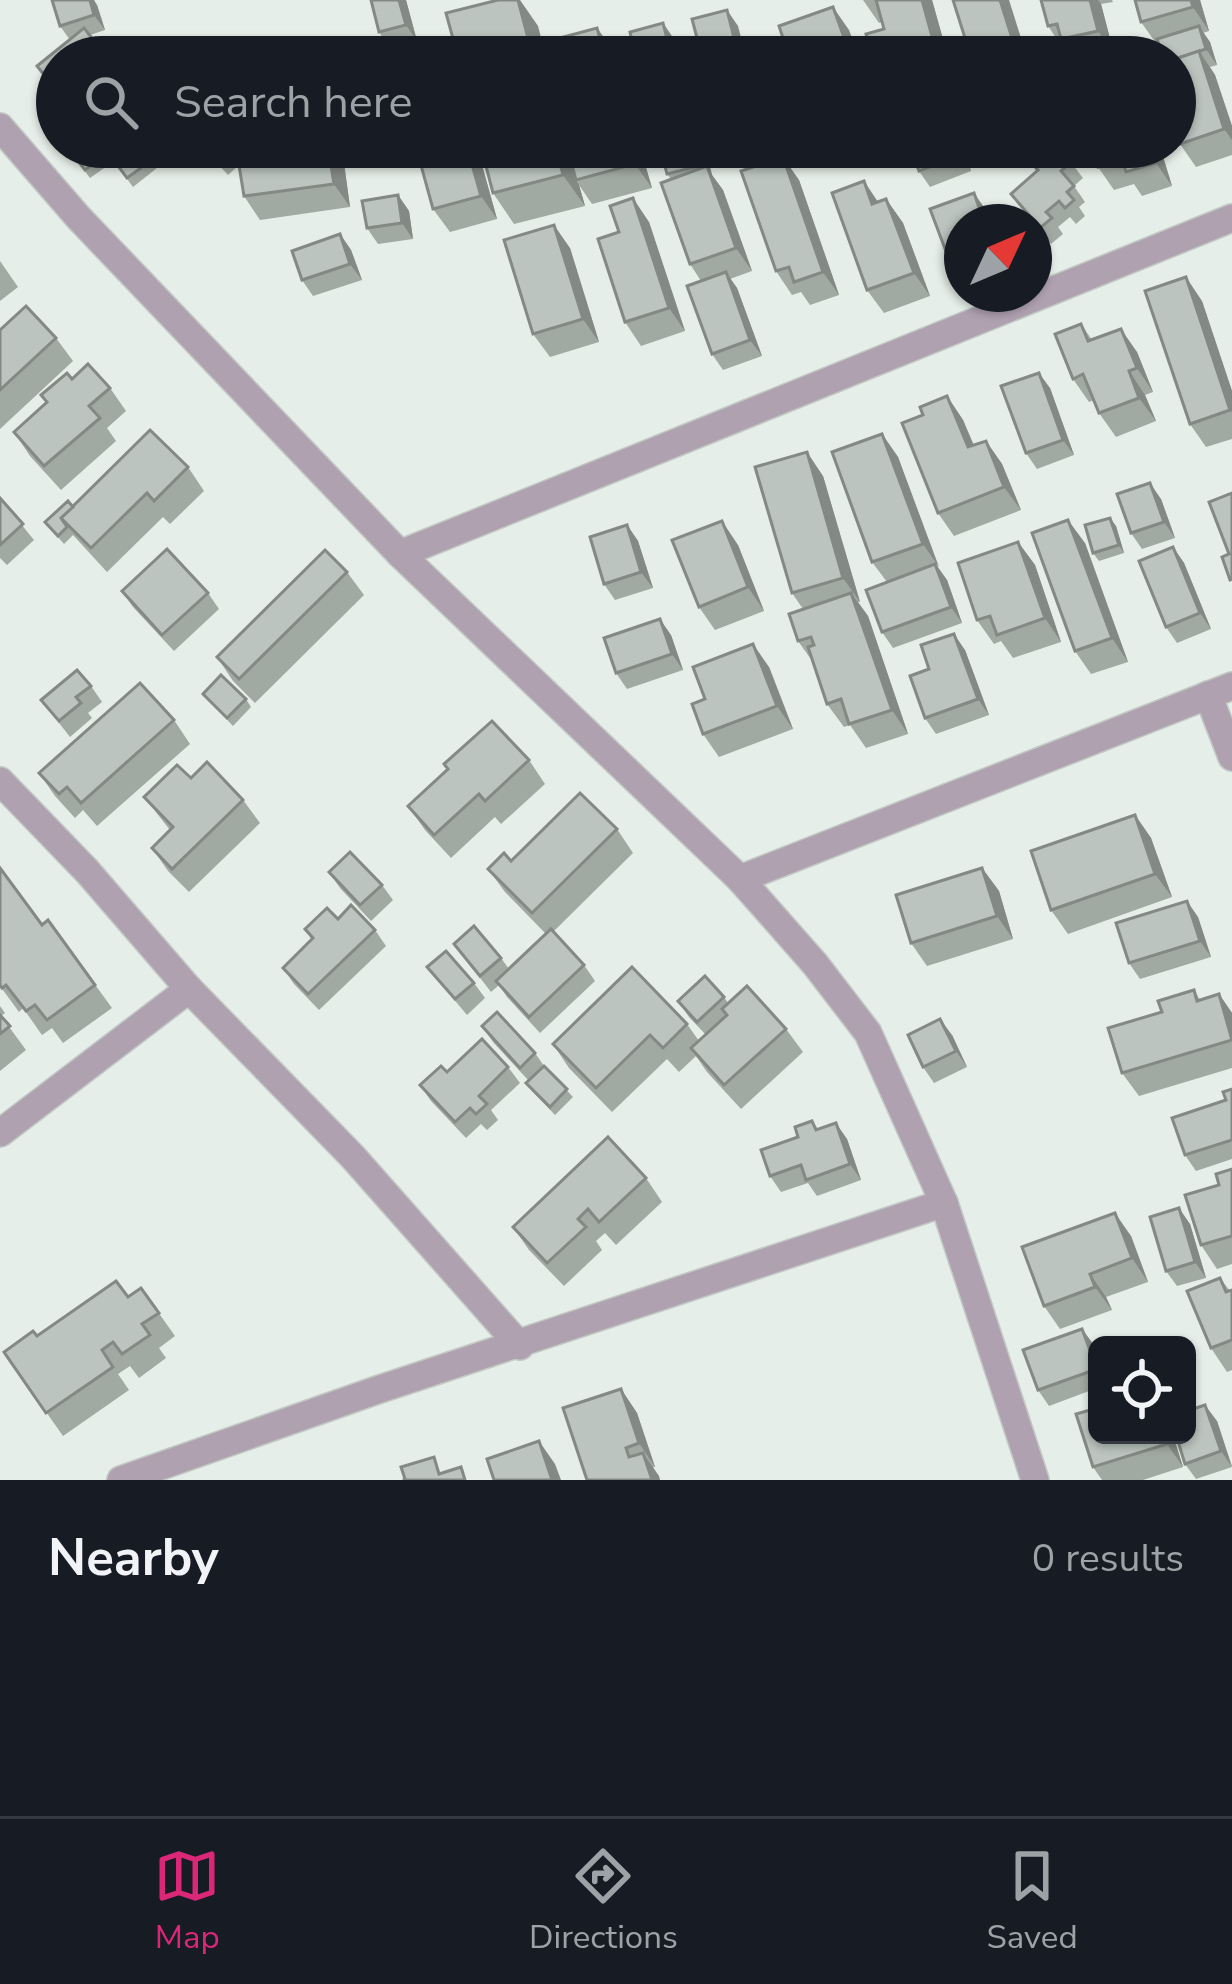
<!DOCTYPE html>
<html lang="en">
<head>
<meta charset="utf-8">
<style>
	:root { --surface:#171b24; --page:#20242c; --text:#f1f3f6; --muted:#9ea1a6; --line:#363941; --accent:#db2777 }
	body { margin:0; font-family:"Nunito Sans",sans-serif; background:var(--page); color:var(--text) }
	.controls { position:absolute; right:36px; bottom:36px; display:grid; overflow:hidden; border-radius:18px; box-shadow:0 3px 9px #0004 }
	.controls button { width:108px; height:108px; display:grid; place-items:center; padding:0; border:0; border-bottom:3px solid var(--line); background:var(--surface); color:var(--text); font:60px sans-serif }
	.compass { position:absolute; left:944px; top:204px; width:108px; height:108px; border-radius:50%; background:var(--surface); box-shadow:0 3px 9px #0004; rotate:46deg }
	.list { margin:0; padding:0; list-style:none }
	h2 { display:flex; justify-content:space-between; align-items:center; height:156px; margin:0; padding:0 48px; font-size:51px }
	h2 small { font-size:39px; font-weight:400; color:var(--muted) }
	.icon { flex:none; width:66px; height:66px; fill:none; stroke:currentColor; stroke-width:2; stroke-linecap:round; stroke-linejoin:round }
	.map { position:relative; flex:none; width:1232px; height:1480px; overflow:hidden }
	.search { position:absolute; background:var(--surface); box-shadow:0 3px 9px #0004; left:36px; right:36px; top:36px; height:132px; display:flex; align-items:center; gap:30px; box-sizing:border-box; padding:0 42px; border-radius:66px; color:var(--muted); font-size:45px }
	.sheet { height:336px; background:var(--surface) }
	nav { display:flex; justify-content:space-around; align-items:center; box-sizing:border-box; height:168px; border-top:3px solid var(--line); background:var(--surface); font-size:33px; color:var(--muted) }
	nav a { display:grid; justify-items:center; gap:6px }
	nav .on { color:var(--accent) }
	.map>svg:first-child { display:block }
</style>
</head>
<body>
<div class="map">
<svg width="1232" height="1480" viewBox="0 0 1232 1480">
	<rect width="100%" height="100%" fill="#e5eee8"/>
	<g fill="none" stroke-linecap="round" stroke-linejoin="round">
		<g stroke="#c2c9c4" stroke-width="30">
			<g id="street">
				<polyline points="0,127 78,217 400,554 740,879 815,964 868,1033 944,1203 1035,1480"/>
				<polyline points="400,554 1232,218"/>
				<polyline points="1208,695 1232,757"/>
				<polyline points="0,781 87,871 189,989 353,1157 520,1346"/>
				<polyline points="740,879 1232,686"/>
				<polyline points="0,1133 189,989"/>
				<polyline points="121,1480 380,1389 944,1203"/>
			</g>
		</g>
		<use href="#street" stroke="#b0a1b1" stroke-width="27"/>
	</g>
	<g fill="#a1a9a3">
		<polygon points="371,0 406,0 417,41 390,48 379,32"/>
		<polygon points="863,0 932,0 948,57 873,57 884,29 882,22 879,23"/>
		<polygon points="1041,0 1112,0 1113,2 1101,4 1114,54 1101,57 1073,57 1068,49 1064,50 1048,26"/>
		<polygon points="1135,0 1200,0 1209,31 1203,33 1210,42 1217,65 1210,67 1215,75 1232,126 1232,155 1196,167 1180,144 1175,57 1158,46 1141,22"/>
		<polygon points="97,5 105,30 90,35 57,57 57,94 37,66 70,40 60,26"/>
		<polygon points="93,147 107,166 90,178 70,151"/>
		<polygon points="142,147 157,168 133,187 109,154"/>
		<polygon points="202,147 265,147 270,155 293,152 292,147 336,147 343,156 350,207 260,220 244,196 239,165 228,175"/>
		<polygon points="416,147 477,147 497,219 450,232 433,209"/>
		<polygon points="640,147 652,188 592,204 579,185 585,206 514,224 493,193"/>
		<polygon points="660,147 705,147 712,175 723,190 752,271 730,279 737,288 762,356 723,370 712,354 701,281 690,264 671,179 667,174"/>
		<polygon points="962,147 971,171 930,187 919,171"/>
		<polygon points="996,147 1064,147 1060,148 1083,178 1074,186 1085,202 1079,207 1085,216 1076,224 1070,217 1058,227 1063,234 1051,244 1011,194 1037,172 1028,159 1008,165"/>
		<polygon points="1091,147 1160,147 1172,186 1142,196 1134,184 1114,190 1098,167"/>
		<polygon points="799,180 839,295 810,305 801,292 792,295 776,271"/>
		<polygon points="974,193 985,209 990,222 962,222 962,268 958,270 947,254"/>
		<polygon points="398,195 409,211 413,239 378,244 367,228"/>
		<polygon points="886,199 903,223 930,296 884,313 867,290"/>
		<polygon points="649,222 685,331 641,346 625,322 619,232"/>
		<polygon points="340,234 351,250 362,280 313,296 302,280"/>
		<polygon points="570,248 599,342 550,357 533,334"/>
		<polygon points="0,261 18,287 0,301"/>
		<polygon points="1202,301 1232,391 1232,439 1206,447 1190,424"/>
		<polygon points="1081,324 1092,340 1137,352 1153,392 1145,395 1156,421 1116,437 1099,413 1094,400 1089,402 1073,379"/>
		<polygon points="0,330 56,338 73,361 0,429"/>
		<polygon points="72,379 110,388 126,411 107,428 116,441 61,490 30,456 14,432"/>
		<polygon points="1050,388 1074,455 1037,469 1026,453"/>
		<polygon points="947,396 963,420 974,445 986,441 1002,464 1021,510 954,536 938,513 923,415"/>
		<polygon points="882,434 898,457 938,567 947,580 962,623 893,648 882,632 887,582 872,562"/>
		<polygon points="188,467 204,491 170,524 163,517 107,572 73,535 64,544 45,522 73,507"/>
		<polygon points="823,476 860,602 858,602 868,616 908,734 866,748 850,725 844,727 827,704 813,662 798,641 803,609 792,593"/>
		<polygon points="0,498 34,540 7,565 0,558"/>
		<polygon points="1161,499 1175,538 1142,549 1131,533"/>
		<polygon points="627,525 638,541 653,588 615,600 604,584"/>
		<polygon points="1116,526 1124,553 1099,561 1093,553"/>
		<polygon points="1018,542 1035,565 1061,642 1013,658 1001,641 994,644 977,620"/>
		<polygon points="1085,543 1128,662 1091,674 1075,651"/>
		<polygon points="738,545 764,611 715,630 699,607"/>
		<polygon points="1173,547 1184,563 1211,629 1177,643 1166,627"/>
		<polygon points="347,572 364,595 255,703 233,681 217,657"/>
		<polygon points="122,591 208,593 219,609 174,651 133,607"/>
		<polygon points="671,635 683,670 627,689 616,673"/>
		<polygon points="965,650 989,715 936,734 925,718 929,669"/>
		<polygon points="769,667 793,729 719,757 703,734 705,699"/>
		<polygon points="91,686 102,702 88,713 92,718 70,737 41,700"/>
		<polygon points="203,694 246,699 251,707 233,726"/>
		<polygon points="174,720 190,744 97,826 83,810 75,818 55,796 39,773"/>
		<polygon points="529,760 545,784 501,824 495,817 451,858 425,830 408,806"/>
		<polygon points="191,778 243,800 260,823 189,892 168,871 152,848 170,830 144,797"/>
		<polygon points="1135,815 1151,838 1172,897 1068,934 1051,910"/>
		<polygon points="617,829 633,853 553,932 584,965 595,981 540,1033 507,997 499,985 491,992 454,944 501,958 509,969 546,934 505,892 488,869"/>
		<polygon points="982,868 999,891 1013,939 927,966 911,943"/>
		<polygon points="329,872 382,885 393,900 371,921 340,888"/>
		<polygon points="1198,917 1211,957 1140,979 1129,963"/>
		<polygon points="48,920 112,1008 63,1043 52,1028 42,1035 23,1008 19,1012 0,986 42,925"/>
		<polygon points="305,929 375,930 386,946 319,1010 294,984 283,968 312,940"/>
		<polygon points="427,967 474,983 485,998 467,1015"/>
		<polygon points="1194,990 1200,1000 1219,994 1232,1013 1232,1068 1139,1096 1122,1073 1162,1012"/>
		<polygon points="724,997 728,1003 786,1029 803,1052 741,1109 707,1072 696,1056 679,1072 667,1059 612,1112 569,1068 553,1044 687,1024 699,1041 706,1035 689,1017 678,1001"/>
		<polygon points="0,1006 5,1013 1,1016 26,1050 0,1071"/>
		<polygon points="482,1026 535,1053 544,1066 573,1097 555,1115 532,1091 526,1083 529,1081 493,1042"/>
		<polygon points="952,1035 967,1067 934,1083 923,1067"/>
		<polygon points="508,1067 520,1083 491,1110 498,1120 487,1130 481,1124 466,1138 431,1101 420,1085 447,1072"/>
		<polygon points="1232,1089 1232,1159 1196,1171 1185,1155"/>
		<polygon points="812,1121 818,1129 847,1139 861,1180 817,1196 808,1183 781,1192 770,1176"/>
		<polygon points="1232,1169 1232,1264 1217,1269 1201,1245 1219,1185"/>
		<polygon points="646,1178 662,1202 616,1245 605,1233 596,1241 602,1250 564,1286 529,1250 513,1227"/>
		<polygon points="1190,1224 1206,1278 1177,1286 1166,1271"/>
		<polygon points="1131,1236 1148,1282 1106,1297 1112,1310 1060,1329 1044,1306"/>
		<polygon points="1220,1278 1230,1291 1232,1290 1232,1370 1227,1372 1211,1348"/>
		<polygon points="141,1288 175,1336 159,1348 166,1358 139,1378 130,1366 118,1374 129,1390 63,1436 4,1352 128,1297"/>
		<polygon points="1082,1329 1093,1344 1097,1355 1097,1388 1049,1406 1038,1390"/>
		<polygon points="621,1389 637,1413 655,1467 653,1467 660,1480 587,1480"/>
		<polygon points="1217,1421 1232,1467 1196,1479 1185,1464"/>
		<polygon points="1173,1435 1183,1467 1143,1480 1102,1480 1093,1467"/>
	</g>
	<g fill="#838985">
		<polygon points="90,0 94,0 97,5 105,30 94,15"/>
		<polygon points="399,0 406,0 417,41 406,25"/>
		<polygon points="518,0 520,0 538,26 546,57 533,57"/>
		<polygon points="922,0 932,0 948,57 945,57 933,40"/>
		<polygon points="1000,0 1009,0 1027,57 1018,57"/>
		<polygon points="1090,0 1098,0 1101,4 1114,54 1098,31"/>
		<polygon points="1191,0 1200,0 1209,31 1193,7"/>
		<polygon points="833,7 849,30 859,57 851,57"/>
		<polygon points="727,10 738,26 746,57 736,46"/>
		<polygon points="663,23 674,39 679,57 673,57 671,55"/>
		<polygon points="1199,26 1210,42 1217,65 1206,49"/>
		<polygon points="597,28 614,51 615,57 605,57"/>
		<polygon points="438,39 450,57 443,57"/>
		<polygon points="1199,51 1215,75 1232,126 1232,140 1224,129"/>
		<polygon points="328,147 336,147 343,156 350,207 334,184"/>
		<polygon points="467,147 477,147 497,219 481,196"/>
		<polygon points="556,147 569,147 576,180 579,185 585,206 563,175"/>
		<polygon points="631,147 640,147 652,188 635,164"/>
		<polygon points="698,147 705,147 712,175 723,190 752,271 736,248 709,174 703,165"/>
		<polygon points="957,147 962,147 971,171 960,155"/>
		<polygon points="1151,147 1160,147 1172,186 1156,163"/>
		<polygon points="783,157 799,180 839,295 823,272"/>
		<polygon points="864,181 880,205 872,204"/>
		<polygon points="974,193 985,209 990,222 984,222"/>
		<polygon points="398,195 409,211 413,239 402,223"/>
		<polygon points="633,198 649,222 685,331 669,308"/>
		<polygon points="886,199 903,223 930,296 914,273"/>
		<polygon points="554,225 570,248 599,342 583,319"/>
		<polygon points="340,234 351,250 362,280 350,264"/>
		<polygon points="726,272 737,288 762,356 750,340"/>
		<polygon points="1186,277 1202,301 1232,391 1232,413"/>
		<polygon points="1121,329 1137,352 1153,392 1137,368"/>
		<polygon points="1129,371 1145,395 1156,421 1139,398"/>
		<polygon points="1039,373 1050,388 1074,455 1063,440"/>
		<polygon points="947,396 963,420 984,471 968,447"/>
		<polygon points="882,434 898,457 939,567 923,544"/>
		<polygon points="986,441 1002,464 1021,510 1004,487"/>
		<polygon points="807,452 823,476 860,602 843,578"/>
		<polygon points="1150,483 1161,499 1175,538 1164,522"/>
		<polygon points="1110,518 1116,526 1124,553 1119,545"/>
		<polygon points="1068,520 1085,543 1128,662 1112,638"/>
		<polygon points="722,521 738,545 764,611 748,587"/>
		<polygon points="627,525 638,541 653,588 641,572"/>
		<polygon points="1018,542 1035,565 1061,642 1045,618"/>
		<polygon points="1173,547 1184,563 1211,629 1200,613"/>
		<polygon points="935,564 947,580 962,623 951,607"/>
		<polygon points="851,593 868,616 908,734 892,710"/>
		<polygon points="660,619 671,635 683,670 672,654"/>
		<polygon points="954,634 965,650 989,715 978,699"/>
		<polygon points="753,644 769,667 793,729 777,706"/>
		<polygon points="1135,815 1151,838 1172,897 1155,874"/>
		<polygon points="982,868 999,891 1013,939 997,916"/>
		<polygon points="1187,901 1198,917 1211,957 1200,941"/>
		<polygon points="1219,994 1232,1013 1232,1037"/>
		<polygon points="940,1019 952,1035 967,1067 956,1051"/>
		<polygon points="836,1123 847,1139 861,1180 850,1164"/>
		<polygon points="1179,1208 1190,1224 1206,1278 1195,1262"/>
		<polygon points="1115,1213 1131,1236 1148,1282 1132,1258"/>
		<polygon points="1090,1274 1106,1297 1112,1310 1095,1287"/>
		<polygon points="1082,1329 1093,1344 1097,1355 1097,1369"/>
		<polygon points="621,1389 637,1413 655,1467 639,1443"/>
		<polygon points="1205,1405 1217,1421 1232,1467 1221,1451"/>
		<polygon points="1164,1435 1173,1435 1183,1467 1167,1444"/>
		<polygon points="539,1441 555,1464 561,1480 552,1480"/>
		<polygon points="643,1453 659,1476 660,1480 652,1480"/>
	</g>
	<g fill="#bbc4be" stroke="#838985" stroke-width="3">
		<polygon points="52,0 90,0 94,15 60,26"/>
		<polygon points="371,0 399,0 406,25 379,32"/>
		<polygon points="498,0 518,0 533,57 458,57 446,13"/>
		<polygon points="876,0 922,0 933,40 873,56 866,34 884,29"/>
		<polygon points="953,0 1000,0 1018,57 971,57"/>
		<polygon points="1041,0 1090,0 1098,31 1061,39 1057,24 1048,26"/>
		<polygon points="1135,0 1191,0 1193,7 1141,22"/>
		<polygon points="833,7 851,57 782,57 777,43 784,41 779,26"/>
		<polygon points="727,10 736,46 745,43 749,57 702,57 692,19"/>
		<polygon points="663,23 671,55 664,57 636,57 630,32"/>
		<polygon points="1199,26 1206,49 1175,59 1175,57 1163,57 1157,39"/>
		<polygon points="84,28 107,57 57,57 57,91 37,66"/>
		<polygon points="597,28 605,57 541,57 537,44"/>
		<polygon points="438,39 443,57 392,57 390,52"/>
		<polygon points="1199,51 1224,129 1180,144 1175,130 1175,59"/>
		<polygon points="75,147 93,147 101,158 85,170 70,151"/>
		<polygon points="118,147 142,147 152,160 127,178 109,154"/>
		<polygon points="206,147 230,147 217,159"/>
		<polygon points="236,147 263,147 264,156 293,152 292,147 328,147 334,184 244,196"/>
		<polygon points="416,147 467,147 481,196 433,209"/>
		<polygon points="481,147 556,147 563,175 493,193"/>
		<polygon points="567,147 631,147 635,164 576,180"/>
		<polygon points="660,147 698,147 703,165 667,174"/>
		<polygon points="910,147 957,147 960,155 919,171"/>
		<polygon points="1037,147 1059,147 1072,162 1061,171 1074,186 1067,192 1074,200 1065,208 1059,201 1046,212 1052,218 1040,228 1011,194 1038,170 1026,156"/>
		<polygon points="1091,147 1151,147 1156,163 1126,172 1122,159 1098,167"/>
		<polygon points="783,157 823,272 794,282 789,267 776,271 741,171"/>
		<polygon points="707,166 736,248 690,264 661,183"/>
		<polygon points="864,181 872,204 886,199 914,273 867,290 832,193"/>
		<polygon points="974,193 984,222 962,222 962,248 947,254 930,209"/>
		<polygon points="398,195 402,223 367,228 362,201"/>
		<polygon points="633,198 669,308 625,322 598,239 619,232 610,206"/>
		<polygon points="554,225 583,319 533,334 504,240"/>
		<polygon points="340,234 350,264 302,280 292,251"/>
		<polygon points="726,272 750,340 712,354 687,286"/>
		<polygon points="1186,277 1230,410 1190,424 1145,291"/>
		<polygon points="26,306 56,338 0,390 0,330"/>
		<polygon points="1081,324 1088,341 1121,329 1137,368 1129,371 1139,398 1099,413 1083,374 1073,379 1055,334"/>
		<polygon points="88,364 110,388 89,406 100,418 44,466 14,432 47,402 41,395 67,373 72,379"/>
		<polygon points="1039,373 1063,440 1026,453 1001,386"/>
		<polygon points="947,396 968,447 986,441 1004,487 938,513 902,423 923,415 920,407"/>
		<polygon points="150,430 188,467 154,501 147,493 91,548 61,518"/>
		<polygon points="882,434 923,544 872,562 832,452"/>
		<polygon points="807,452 843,578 792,593 755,467"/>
		<polygon points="1150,483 1164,522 1131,533 1117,494"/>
		<polygon points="1232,493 1232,579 1230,580 1222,557 1229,554 1209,502"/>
		<polygon points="0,498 23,524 0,545"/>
		<polygon points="68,501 73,507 61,518 67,527 58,536 45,522"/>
		<polygon points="1110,518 1119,545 1093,553 1085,525"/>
		<polygon points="1068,520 1112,638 1075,651 1032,533"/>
		<polygon points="722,521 748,587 699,607 672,540"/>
		<polygon points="627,525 641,572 604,584 590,537"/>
		<polygon points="1018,542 1045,618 997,635 990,616 977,620 958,563"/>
		<polygon points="1173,547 1200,613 1166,627 1139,561"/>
		<polygon points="167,549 208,593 162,635 122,591"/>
		<polygon points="325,550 347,572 239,679 217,657"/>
		<polygon points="935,564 951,607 882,632 866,590"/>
		<polygon points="851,593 892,710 849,724 841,699 827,704 808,647 814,645 811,637 798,641 789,614"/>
		<polygon points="660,619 672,654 616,673 604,638"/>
		<polygon points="954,634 978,699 925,718 910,676 929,669 921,645"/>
		<polygon points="753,644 777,706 703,734 692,704 705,699 693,667"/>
		<polygon points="77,670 91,686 76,697 81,703 59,721 41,700"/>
		<polygon points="221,675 246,699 227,718 203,694"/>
		<polygon points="140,683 174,720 81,803 67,787 59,794 39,773"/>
		<polygon points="492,721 529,760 485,801 479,794 434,835 408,806 448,769 444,764"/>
		<polygon points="207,762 243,800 172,869 152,848 173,827 144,797 177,765 191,778"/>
		<polygon points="580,793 617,829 532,913 488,869 504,853 511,861"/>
		<polygon points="1135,815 1155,874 1051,910 1031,851"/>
		<polygon points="350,852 382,885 360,905 329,872"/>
		<polygon points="0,868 42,925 48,920 95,985 47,1020 35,1005 26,1011 6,985 2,988 0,985"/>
		<polygon points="982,868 997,916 911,943 896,895"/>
		<polygon points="1187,901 1200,941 1129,963 1116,923"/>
		<polygon points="351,905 375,930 308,994 283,968 313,938 305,929 327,908 338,919"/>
		<polygon points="474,926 501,958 480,976 454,944"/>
		<polygon points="551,929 584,965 529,1017 496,981"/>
		<polygon points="446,951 474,983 455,999 427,967"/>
		<polygon points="632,967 687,1024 663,1048 650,1035 596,1088 553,1044"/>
		<polygon points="705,976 724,997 697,1022 678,1001"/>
		<polygon points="747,986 786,1029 724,1085 691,1048 727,1015 722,1009"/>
		<polygon points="1194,990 1197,1001 1219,994 1232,1040 1122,1073 1108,1028 1162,1012 1158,1001"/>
		<polygon points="497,1012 535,1053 520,1068 482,1026"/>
		<polygon points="0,1015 10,1026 0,1034"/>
		<polygon points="940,1019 956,1051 923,1067 908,1035"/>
		<polygon points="482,1039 508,1067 479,1096 487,1104 476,1114 470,1108 455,1122 420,1085 441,1066 447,1072"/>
		<polygon points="544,1066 567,1089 550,1107 526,1083"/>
		<polygon points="1232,1089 1232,1140 1185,1155 1172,1118 1226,1100 1223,1092"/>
		<polygon points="812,1121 816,1130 836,1123 850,1164 806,1180 801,1165 770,1176 761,1150 798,1137 795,1127"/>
		<polygon points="608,1137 646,1178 599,1222 588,1209 578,1219 586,1227 547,1263 513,1227"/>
		<polygon points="1232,1169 1232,1236 1201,1245 1185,1195 1219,1185 1216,1174"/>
		<polygon points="1179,1208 1195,1262 1166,1271 1150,1217"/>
		<polygon points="1115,1213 1132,1258 1090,1274 1095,1287 1044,1306 1022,1247"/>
		<polygon points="1220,1278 1226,1292 1232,1290 1232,1340 1211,1348 1187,1291"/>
		<polygon points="116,1281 128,1297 141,1288 159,1313 142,1324 150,1335 122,1354 113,1342 102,1350 113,1367 46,1413 4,1352 33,1331 37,1336"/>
		<polygon points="1082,1329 1097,1369 1038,1390 1023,1350"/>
		<polygon points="621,1389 639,1443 626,1448 629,1457 643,1453 652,1480 587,1480 563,1408"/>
		<polygon points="1205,1405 1221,1451 1185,1464 1176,1435 1187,1435 1187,1411"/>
		<polygon points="1097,1408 1097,1435 1164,1435 1167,1444 1093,1467 1076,1414"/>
		<polygon points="539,1441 552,1480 494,1480 487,1459"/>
		<polygon points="434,1457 439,1474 461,1467 465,1480 403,1480 405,1479 401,1467"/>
	</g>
</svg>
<div class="controls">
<button><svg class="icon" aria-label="locate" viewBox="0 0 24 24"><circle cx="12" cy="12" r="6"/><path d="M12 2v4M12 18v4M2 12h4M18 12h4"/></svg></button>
</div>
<svg class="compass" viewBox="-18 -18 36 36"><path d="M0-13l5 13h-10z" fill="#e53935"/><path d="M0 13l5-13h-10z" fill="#9ea1a6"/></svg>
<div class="search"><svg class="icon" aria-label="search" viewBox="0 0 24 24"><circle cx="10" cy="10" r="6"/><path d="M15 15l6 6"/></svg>Search here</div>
</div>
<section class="sheet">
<h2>Nearby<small>0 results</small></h2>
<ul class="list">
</ul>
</section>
<nav>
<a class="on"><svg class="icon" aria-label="map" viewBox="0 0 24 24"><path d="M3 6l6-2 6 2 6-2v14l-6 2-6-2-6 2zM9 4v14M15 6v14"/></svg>Map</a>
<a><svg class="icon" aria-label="directions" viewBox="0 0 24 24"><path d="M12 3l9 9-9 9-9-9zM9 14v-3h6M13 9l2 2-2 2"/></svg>Directions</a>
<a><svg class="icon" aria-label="saved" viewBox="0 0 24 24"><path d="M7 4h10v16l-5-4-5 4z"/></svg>Saved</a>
</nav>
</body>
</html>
